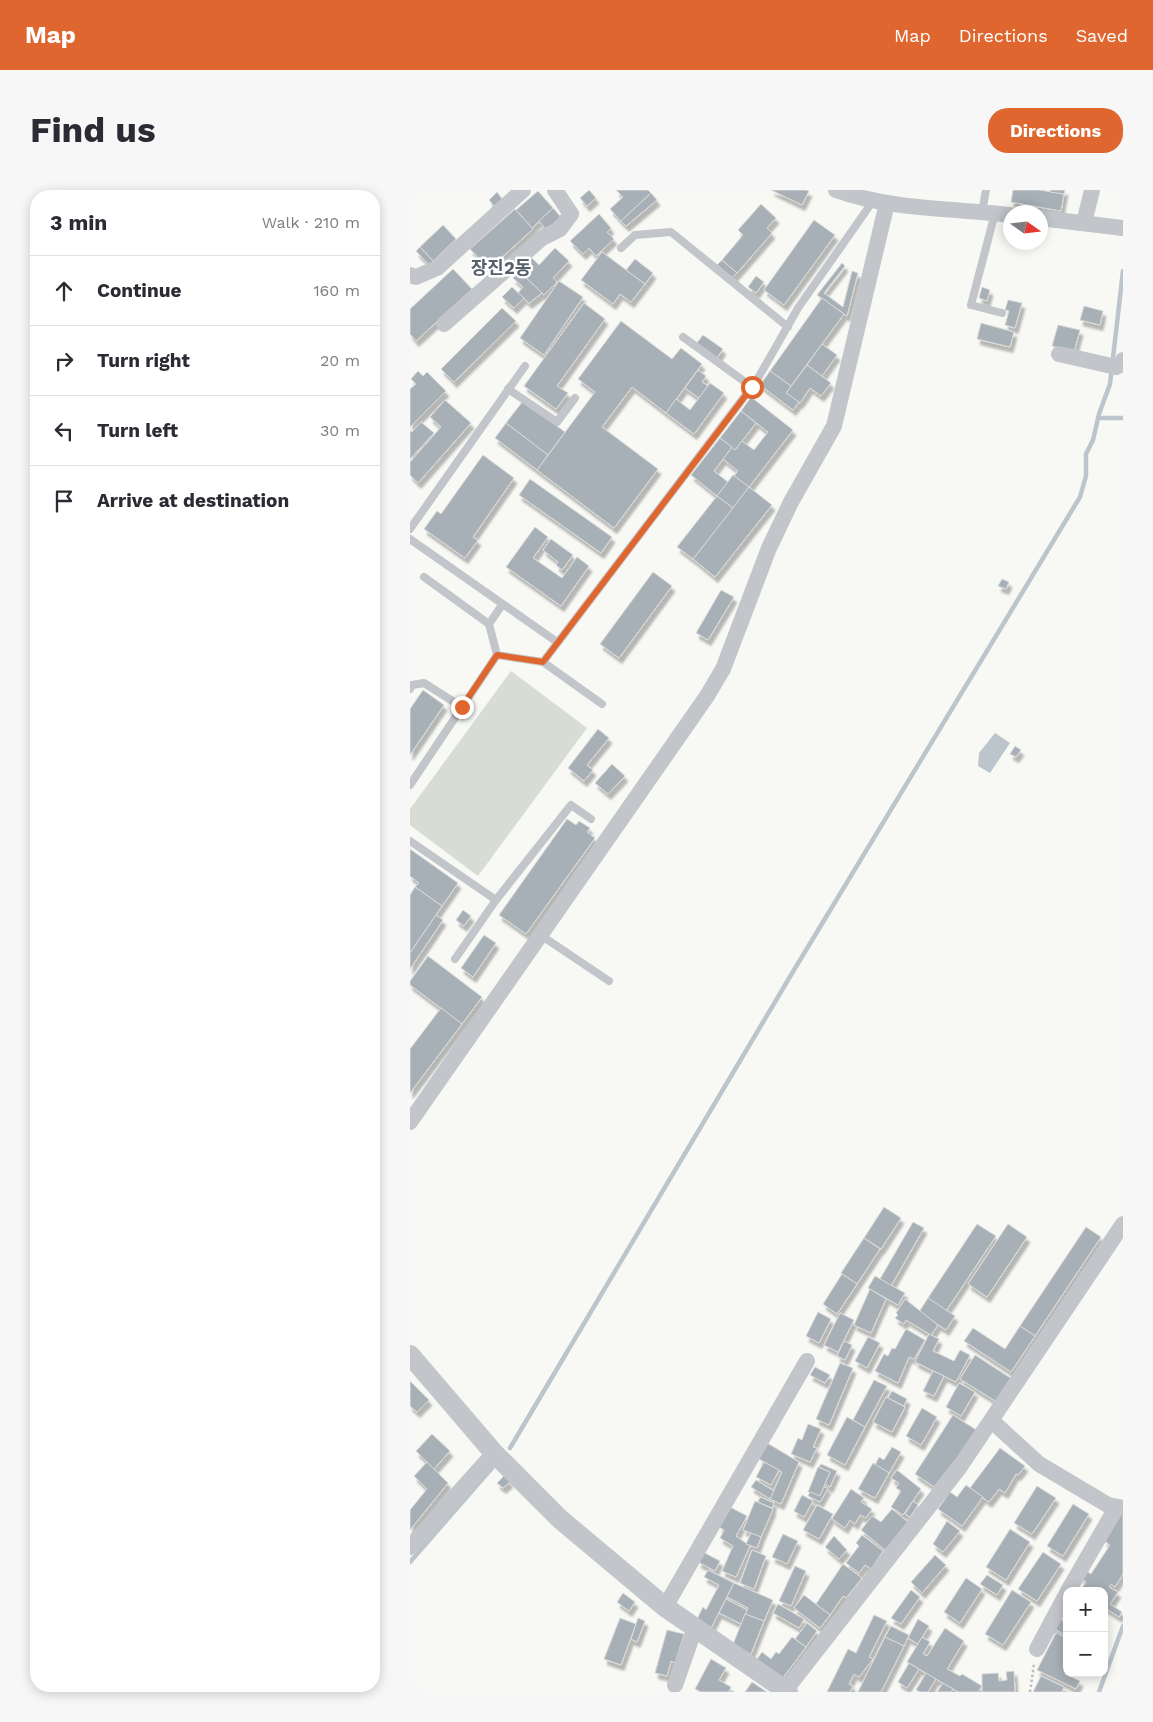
<!DOCTYPE html>
<html lang="en">
<head>
<meta charset="utf-8">
<style>
	:root { --surface:#fff; --page:#f7f7f7; --text:#2b2b33; --muted:#7c7c81; --line:#e1e1e2; --accent:#df672f }
	body { margin:0; font-family:"Work Sans","Noto Sans KR",sans-serif; background:var(--page); color:var(--text) }
	.controls { position:absolute; right:15px; bottom:15px; display:grid; overflow:hidden; border-radius:10px; box-shadow:0 2px 12px #0003 }
	.controls button { width:45px; height:45px; display:grid; place-items:center; padding:0; border:0; border-bottom:1px solid var(--line); background:var(--surface); color:var(--text); font:25px sans-serif }
	.compass { position:absolute; left:593px; top:15px; width:45px; height:45px; border-radius:50%; background:var(--surface); box-shadow:0 2px 12px #0003; rotate:104deg }
	.stop { position:absolute; width:15px; height:15px; margin:-11px; border:4px solid #df672f; border-radius:50%; background:#fff }
	.stop.end { background:#df672f; border-color:#fff; box-shadow:0 1px 5px #0008 }
	.list { margin:0; padding:0; list-style:none }
	h2 { display:flex; justify-content:space-between; align-items:center; height:65px; margin:0; padding:0 20px; font-size:21px }
	h2 small { font-size:16px; font-weight:400; color:var(--muted) }
	.list li { display:grid; grid-template-columns:32px 1fr auto; gap:15px; align-items:center; box-sizing:border-box; height:70px; padding:0 20px; border-top:1px solid var(--line) }
	.list b { display:block; font-size:19px; white-space:nowrap }
	.list em { font-size:16px; font-style:normal; color:var(--muted) }
	.icon { flex:none; width:28px; height:28px; fill:none; stroke:currentColor; stroke-width:2; stroke-linecap:round; stroke-linejoin:round }
	.map { position:relative; flex:none; width:713px; height:1502px; overflow:hidden; border-radius:20px }
	header { display:flex; align-items:center; gap:30px; box-sizing:border-box; height:70px; padding:0 25px; background:var(--accent); color:#fff }
	header strong { font-size:24px }
	nav { display:flex; gap:28px; margin-inline-start:auto; font-size:18px }
	.intro { display:flex; align-items:center; justify-content:space-between; box-sizing:border-box; height:120px; padding:0 30px }
	h1 { margin:0; font-size:35px }
	.button { padding:12px 22px; border-radius:20px; background:var(--accent); color:#fff; font-size:18px; font-weight:700 }
	main { display:flex; gap:30px; padding:0 30px }
	aside { flex:1; background:var(--surface); border-radius:20px; box-shadow:0 2px 12px #0003 }
	.map>svg:first-child { display:block }
</style>
</head>
<body>
<header>
<strong>Map</strong>
<nav><a>Map</a><a>Directions</a><a>Saved</a></nav>
</header>
<div class="intro"><h1>Find us</h1><a class="button">Directions</a></div>
<main>
<aside>
<h2>3 min<small>Walk · 210 m</small></h2>
<ul class="list">
<li><svg class="icon" aria-label="ahead" viewBox="0 0 24 24"><path d="M12 20V5M6 11l6-6 6 6"/></svg><div><b>Continue</b></div><em>160 m</em></li>
<li><svg class="icon" aria-label="right" viewBox="0 0 24 24"><path d="M7 20v-9h11M14 6l5 5-5 5"/></svg><div><b>Turn right</b></div><em>20 m</em></li>
<li><svg class="icon" aria-label="left" viewBox="0 0 24 24"><path d="M17 20v-9H6M10 6l-5 5 5 5"/></svg><div><b>Turn left</b></div><em>30 m</em></li>
<li><svg class="icon" aria-label="arrive" viewBox="0 0 24 24"><path d="M6 21V4h12l-3 4 3 4H6"/></svg><div><b>Arrive at destination</b></div></li>
</ul>
</aside>
<div class="map">
<svg width="713" height="1502" viewBox="0 0 713 1502">
	<defs>
		<filter id="shadow"><feDropShadow dx="3" dy="5.5" stdDeviation="1" flood-color="#0004"/></filter>
	</defs>
	<rect width="100%" height="100%" fill="#f8f8f5"/>
	<polygon fill="#d7ddd5" points="101,481 177,538 68,686 0,635 0,619"/>
	<polygon fill="#bcc5cb" points="585,543 600,553 580,583 568,576 569,563"/>
	<g fill="none" stroke-linecap="round" stroke-linejoin="round">
		<g stroke="#bcc5cb" stroke-width="4.5">
			<polyline points="688,228 713,228"/>
			<polyline points="100,1258 384,780 670,307 676,286 676,264 683,250 689,224 700,194 713,81"/>
			<polyline points="0,1372 82,1278"/>
			<polyline points="689,1502 713,1436"/>
		</g>
	</g>
	<g fill="#a8b0b7" stroke="#dadad8" filter="url(#shadow)">
		<polygon points="179,0 186,8 177,16 170,8"/>
		<polygon points="206,0 238,0 241,3 211,31 200,19 213,7"/>
		<polygon points="361,0 396,0 399,1 392,15"/>
		<polygon points="603,0 630,0 654,4 651,21 601,12"/>
		<polygon points="640,0 655,0 654,4 640,2"/>
		<polygon points="128,1 143,18 122,38 106,20"/>
		<polygon points="87,2 92,9 84,16 79,10"/>
		<polygon points="241,3 247,10 216,36 211,31"/>
		<polygon points="351,14 366,28 357,38 362,43 327,83 312,70 333,45 328,40"/>
		<polygon points="143,18 151,27 136,40 129,31"/>
		<polygon points="105,19 123,39 79,79 60,59"/>
		<polygon points="189,24 201,38 197,42 204,49 186,66 179,58 173,64 160,51"/>
		<polygon points="404,30 425,45 374,115 354,100"/>
		<polygon points="33,35 46,49 23,71 10,57"/>
		<polygon points="10,57 23,71 19,75 6,61"/>
		<polygon points="145,58 159,71 143,88 147,92 134,105 109,81 122,68 129,75"/>
		<polygon points="192,62 235,94 221,112 210,104 203,114 171,90"/>
		<polygon points="225,69 243,83 235,94 216,80"/>
		<polygon points="312,70 327,83 322,88 307,75"/>
		<polygon points="432,73 435,76 414,103 433,117 442,81 448,83 437,126 407,105"/>
		<polygon points="43,79 62,99 6,151 0,144 0,119"/>
		<polygon points="109,81 132,103 119,113 108,103 113,97 103,88"/>
		<polygon points="346,86 354,92 346,103 338,97"/>
		<polygon points="149,91 173,107 134,165 110,148"/>
		<polygon points="102,97 114,108 104,118 92,107"/>
		<polygon points="572,97 580,100 577,111 569,108"/>
		<polygon points="412,108 434,124 381,196 360,181"/>
		<polygon points="598,110 612,113 605,138 595,135 599,121 595,120"/>
		<polygon points="174,113 195,129 147,196 158,203 146,219 114,196"/>
		<polygon points="674,116 693,121 690,135 670,130"/>
		<polygon points="92,118 106,131 44,192 31,179"/>
		<polygon points="211,131 262,169 271,158 292,174 256,223 222,197 192,237 248,279 204,338 127,280 185,202 168,189"/>
		<polygon points="571,133 604,142 600,157 567,149"/>
		<polygon points="648,135 670,140 664,162 642,156"/>
		<polygon points="293,145 313,159 307,168 286,154"/>
		<polygon points="412,154 427,165 412,186 397,175"/>
		<polygon points="397,175 421,193 411,206 400,198 390,213 376,203"/>
		<polygon points="288,180 296,186 292,192 298,196 289,208 275,198"/>
		<polygon points="8,181 13,186 17,182 36,201 0,237 0,199 6,194 1,189"/>
		<polygon points="360,181 381,196 376,203 389,212 383,220 350,195"/>
		<polygon points="300,193 314,203 284,244 256,223 266,209 280,220"/>
		<polygon points="341,207 383,240 339,297 324,286 328,281 313,269 322,257 325,260 332,251 344,260 358,242 331,221"/>
		<polygon points="35,210 61,233 8,293 0,285 0,272 31,237 20,227"/>
		<polygon points="113,211 155,242 138,265 96,233"/>
		<polygon points="331,221 346,233 325,260 310,248"/>
		<polygon points="11,232 24,243 0,269 0,241 2,242"/>
		<polygon points="96,233 138,265 127,280 85,248"/>
		<polygon points="310,248 322,257 304,281 318,292 307,306 281,285"/>
		<polygon points="73,265 104,288 63,347 68,350 55,368 14,339 27,321 31,324"/>
		<polygon points="323,285 339,297 323,318 307,306"/>
		<polygon points="120,289 202,347 191,363 109,305"/>
		<polygon points="339,297 362,315 305,387 283,369"/>
		<polygon points="307,306 323,318 283,369 267,357"/>
		<polygon points="125,337 138,347 123,368 152,388 167,367 179,376 151,416 96,377"/>
		<polygon points="141,349 163,365 152,380 146,375 148,372 133,360"/>
		<polygon points="243,382 262,396 209,468 190,454"/>
		<polygon points="592,389 599,392 596,399 588,396"/>
		<polygon points="311,400 324,407 298,450 286,443"/>
		<polygon points="13,500 34,515 0,565 0,519"/>
		<polygon points="188,539 199,548 177,575 183,580 174,591 158,578"/>
		<polygon points="605,556 611,560 606,567 600,564"/>
		<polygon points="202,574 215,586 198,604 185,593"/>
		<polygon points="157,629 166,635 169,631 180,638 177,642 185,648 116,744 89,725"/>
		<polygon points="0,659 48,693 32,716 5,697 9,693 0,686"/>
		<polygon points="5,697 32,716 0,763 0,705"/>
		<polygon points="53,720 61,726 54,736 46,730"/>
		<polygon points="26,725 33,730 0,779 0,763"/>
		<polygon points="74,745 86,753 63,787 51,778"/>
		<polygon points="18,766 72,807 52,834 0,795 0,791"/>
		<polygon points="31,818 52,834 0,903 0,859"/>
		<polygon points="474,1017 491,1028 471,1059 454,1048"/>
		<polygon points="503,1032 514,1038 481,1096 470,1089"/>
		<polygon points="567,1034 586,1046 536,1121 518,1108"/>
		<polygon points="598,1034 617,1047 577,1107 558,1094"/>
		<polygon points="676,1037 691,1047 625,1146 610,1136"/>
		<polygon points="454,1048 470,1059 447,1094 431,1083"/>
		<polygon points="432,1084 447,1094 427,1124 413,1114"/>
		<polygon points="465,1086 495,1103 488,1115 458,1098"/>
		<polygon points="460,1099 476,1109 461,1143 444,1135"/>
		<polygon points="518,1108 545,1126 536,1140 509,1122"/>
		<polygon points="495,1109 528,1135 521,1145 496,1130 494,1134 485,1128 488,1125 486,1123"/>
		<polygon points="408,1122 421,1129 409,1153 396,1146"/>
		<polygon points="430,1123 444,1130 428,1162 414,1155"/>
		<polygon points="610,1136 625,1146 601,1182 554,1151 563,1138 595,1159"/>
		<polygon points="496,1139 515,1150 504,1169 499,1167 488,1193 465,1181 474,1164 478,1166 482,1158 485,1159"/>
		<polygon points="519,1144 529,1149 523,1161 544,1171 550,1160 560,1165 546,1192 505,1172"/>
		<polygon points="458,1147 470,1153 457,1178 445,1171"/>
		<polygon points="434,1151 442,1155 435,1170 427,1166"/>
		<polygon points="565,1165 602,1189 587,1212 550,1189"/>
		<polygon points="430,1173 443,1178 419,1235 406,1229"/>
		<polygon points="405,1177 420,1185 415,1193 400,1185"/>
		<polygon points="523,1181 534,1186 524,1206 513,1201"/>
		<polygon points="464,1190 477,1196 455,1237 443,1230"/>
		<polygon points="0,1191 19,1210 7,1222 0,1216"/>
		<polygon points="549,1193 565,1202 551,1226 536,1217"/>
		<polygon points="482,1201 497,1209 494,1216 478,1208"/>
		<polygon points="476,1207 495,1217 482,1242 463,1232"/>
		<polygon points="512,1218 527,1227 511,1255 496,1246"/>
		<polygon points="543,1225 568,1241 524,1297 505,1284"/>
		<polygon points="437,1227 455,1237 435,1275 417,1265"/>
		<polygon points="398,1234 411,1239 403,1257 407,1258 400,1272 381,1264 388,1248 392,1250"/>
		<polygon points="22,1244 40,1261 24,1279 6,1261"/>
		<polygon points="357,1253 389,1272 371,1314 360,1309 372,1282 349,1269"/>
		<polygon points="482,1257 491,1262 479,1283 465,1275 469,1267 474,1270"/>
		<polygon points="590,1258 615,1276 608,1285 606,1284 595,1303 589,1299 579,1312 560,1298"/>
		<polygon points="17,1272 38,1293 0,1340 0,1320 17,1299 4,1286"/>
		<polygon points="354,1272 369,1280 361,1295 346,1287"/>
		<polygon points="463,1273 479,1283 465,1308 448,1299"/>
		<polygon points="411,1274 427,1281 420,1297 415,1294 420,1282 409,1277"/>
		<polygon points="408,1277 420,1282 410,1306 398,1302"/>
		<polygon points="487,1280 511,1299 493,1325 481,1317 491,1301 486,1298 489,1293 481,1288"/>
		<polygon points="94,1286 100,1292 93,1298 87,1293"/>
		<polygon points="346,1290 364,1301 360,1309 341,1297"/>
		<polygon points="556,1295 573,1307 552,1336 528,1319 540,1302 547,1307"/>
		<polygon points="627,1296 646,1308 622,1344 604,1333"/>
		<polygon points="414,1297 418,1298 410,1312 398,1306 400,1302 410,1306"/>
		<polygon points="441,1299 454,1308 451,1312 462,1319 456,1328 450,1325 445,1334 440,1330 435,1338 422,1329"/>
		<polygon points="392,1305 403,1311 394,1327 384,1321"/>
		<polygon points="350,1307 364,1313 362,1318 348,1312"/>
		<polygon points="345,1311 363,1319 351,1347 333,1340"/>
		<polygon points="503,1311 508,1315 500,1327 495,1324"/>
		<polygon points="663,1314 679,1324 653,1366 637,1356"/>
		<polygon points="407,1315 423,1324 409,1349 393,1340"/>
		<polygon points="320,1317 337,1326 326,1346 340,1356 326,1387 312,1381 323,1356 310,1348 314,1340 309,1337"/>
		<polygon points="482,1319 498,1332 475,1360 451,1340 462,1326 471,1332"/>
		<polygon points="713,1322 713,1384 705,1397 701,1394 699,1397 708,1402 700,1414 712,1422 709,1427 694,1417 694,1401 670,1401 676,1392 670,1387 675,1380 681,1384 700,1355 694,1351"/>
		<polygon points="537,1331 550,1341 533,1362 523,1354"/>
		<polygon points="600,1339 620,1352 596,1390 576,1377"/>
		<polygon points="341,1343 351,1347 347,1358 336,1354"/>
		<polygon points="373,1344 388,1351 377,1374 362,1367"/>
		<polygon points="452,1345 473,1361 461,1379 455,1375 449,1383 436,1373 449,1356 446,1353"/>
		<polygon points="424,1346 437,1360 429,1369 415,1357"/>
		<polygon points="342,1360 356,1366 344,1399 330,1393"/>
		<polygon points="293,1362 310,1371 305,1381 288,1372"/>
		<polygon points="633,1362 651,1374 627,1411 608,1399"/>
		<polygon points="525,1365 536,1375 512,1403 501,1392"/>
		<polygon points="433,1374 452,1388 436,1408 433,1406 420,1425 406,1414"/>
		<polygon points="385,1376 396,1381 381,1416 369,1411"/>
		<polygon points="298,1380 324,1393 301,1438 286,1431 293,1417 296,1420 309,1395 294,1387"/>
		<polygon points="577,1385 593,1395 587,1405 570,1394"/>
		<polygon points="556,1388 572,1399 550,1433 534,1422"/>
		<polygon points="324,1393 363,1410 354,1431 335,1424 338,1418 317,1407"/>
		<polygon points="501,1400 510,1407 491,1434 481,1428"/>
		<polygon points="602,1400 621,1412 593,1455 575,1444"/>
		<polygon points="213,1403 225,1412 219,1421 207,1412"/>
		<polygon points="394,1405 420,1425 410,1438 384,1418"/>
		<polygon points="316,1409 337,1420 331,1434 309,1423"/>
		<polygon points="368,1414 394,1429 389,1438 363,1423"/>
		<polygon points="335,1424 354,1431 341,1464 322,1457"/>
		<polygon points="464,1425 477,1431 459,1467 463,1469 449,1487 444,1484 439,1494 443,1496 440,1502 417,1502 438,1459 446,1463"/>
		<polygon points="647,1427 657,1433 657,1446 641,1437"/>
		<polygon points="210,1428 226,1434 211,1475 194,1469"/>
		<polygon points="228,1428 235,1431 227,1452 221,1449"/>
		<polygon points="508,1429 519,1436 508,1454 498,1448"/>
		<polygon points="397,1433 407,1441 396,1457 385,1449"/>
		<polygon points="481,1436 499,1445 494,1456 475,1447"/>
		<polygon points="535,1438 554,1451 537,1479 550,1486 552,1484 572,1496 568,1502 548,1502 497,1472 512,1447 520,1452 513,1464 517,1466"/>
		<polygon points="257,1440 274,1444 265,1473 261,1471 257,1486 245,1483"/>
		<polygon points="646,1443 657,1448 655,1484 670,1491 666,1499 627,1480"/>
		<polygon points="382,1447 396,1457 372,1489 347,1469 352,1462 361,1469 366,1462 369,1464"/>
		<polygon points="475,1447 494,1456 471,1502 448,1502"/>
		<polygon points="301,1469 316,1478 309,1490 321,1497 319,1502 291,1502 285,1499"/>
		<polygon points="499,1473 509,1479 497,1498 488,1492"/>
		<polygon points="604,1481 605,1502 572,1502 572,1484 588,1483 589,1491 597,1490 596,1482"/>
		<polygon points="516,1483 526,1489 518,1502 510,1502 506,1500"/>
		<polygon points="631,1486 654,1497 652,1502 623,1502"/>
		<polygon points="342,1492 357,1502 335,1502"/>
		<polygon points="533,1493 543,1499 541,1502 527,1502"/>
	</g>
	<g fill="none" stroke-linecap="round" stroke-linejoin="round">
		<polyline stroke="#bcbec1" stroke-width="2.5" stroke-dasharray="2.5 2.5" stroke-linecap="butt" points="620,1502 624,1474"/>
		<g stroke="#c2c5c9" stroke-width="8">
			<polyline points="572,22 576,0"/>
			<polyline points="585,23 561,115 592,123"/>
			<polyline points="211,58 225,45 261,42 378,137"/>
			<polyline points="273,147 342,197"/>
			<polyline points="98,199 147,232 165,208"/>
			<polyline points="0,339 115,176"/>
			<polyline points="0,349 147,452"/>
			<polyline points="14,387 79,434"/>
			<polyline points="87,465 79,434 92,415"/>
			<polyline points="133,472 192,514"/>
			<polyline points="0,499 2,495 14,493 52,517"/>
			<polyline points="0,595 87,465 133,472 347,190 388,118 463,11"/>
			<polyline points="0,651 86,710"/>
			<polyline points="132,746 199,791"/>
			<polyline points="45,769 86,710 161,615 181,629"/>
		</g>
		<g stroke="#c2c5c9" stroke-width="16">
			<path d="M426 0C481 20 543 18 600 25"/>
			<polyline points="630,28 713,38"/>
			<polyline points="674,33 682,0"/>
			<polyline points="0,85 6,87 27,78 113,0"/>
			<polyline points="34,134 132,48 150,39 161,24 145,0"/>
			<polyline points="649,164 706,177 710,175 713,170"/>
			<polyline points="0,932 297,506 313,479 359,358 381,312 424,236 477,13"/>
			<polyline points="582,1231 629,1274 698,1315 713,1318"/>
			<polyline points="0,1357 84,1263"/>
			<polyline points="658,1401 706,1318"/>
			<polyline points="255,1417 397,1171"/>
			<polyline points="627,1459 657,1403"/>
			<polyline points="265,1495 285,1438"/>
			<polyline points="374,1502 549,1278 713,1034"/>
		</g>
		<polyline stroke="#c2c5c9" stroke-width="20" points="0,1165 84,1263 150,1329 255,1417 378,1502"/>
	</g>
	<g fill="none" stroke-linecap="round" stroke-linejoin="round">
		<polyline stroke="#df672f" stroke-width="6" points="52,517 87,465 133,472 342,197"/>
	</g>
	<g text-anchor="middle" stroke-width="5" stroke-linejoin="round" paint-order="stroke">
		<g font-size="18" font-weight="bold" fill="#56606b" stroke="#fff">
			<text x="91" y="84">장진2동</text>
		</g>
	</g>
</svg>
<div class="controls">
<button>+</button>
<button>−</button>
</div>
<svg class="compass" viewBox="-18 -18 36 36"><path d="M0-13l5 13h-10z" fill="#e53935"/><path d="M0 13l5-13h-10z" fill="#7c7c81"/></svg>
<div class="stop" style="left:342px;top:197px"></div>
<div class="stop end" style="left:52px;top:517px"></div>
</div>
</main>
</body>
</html>
